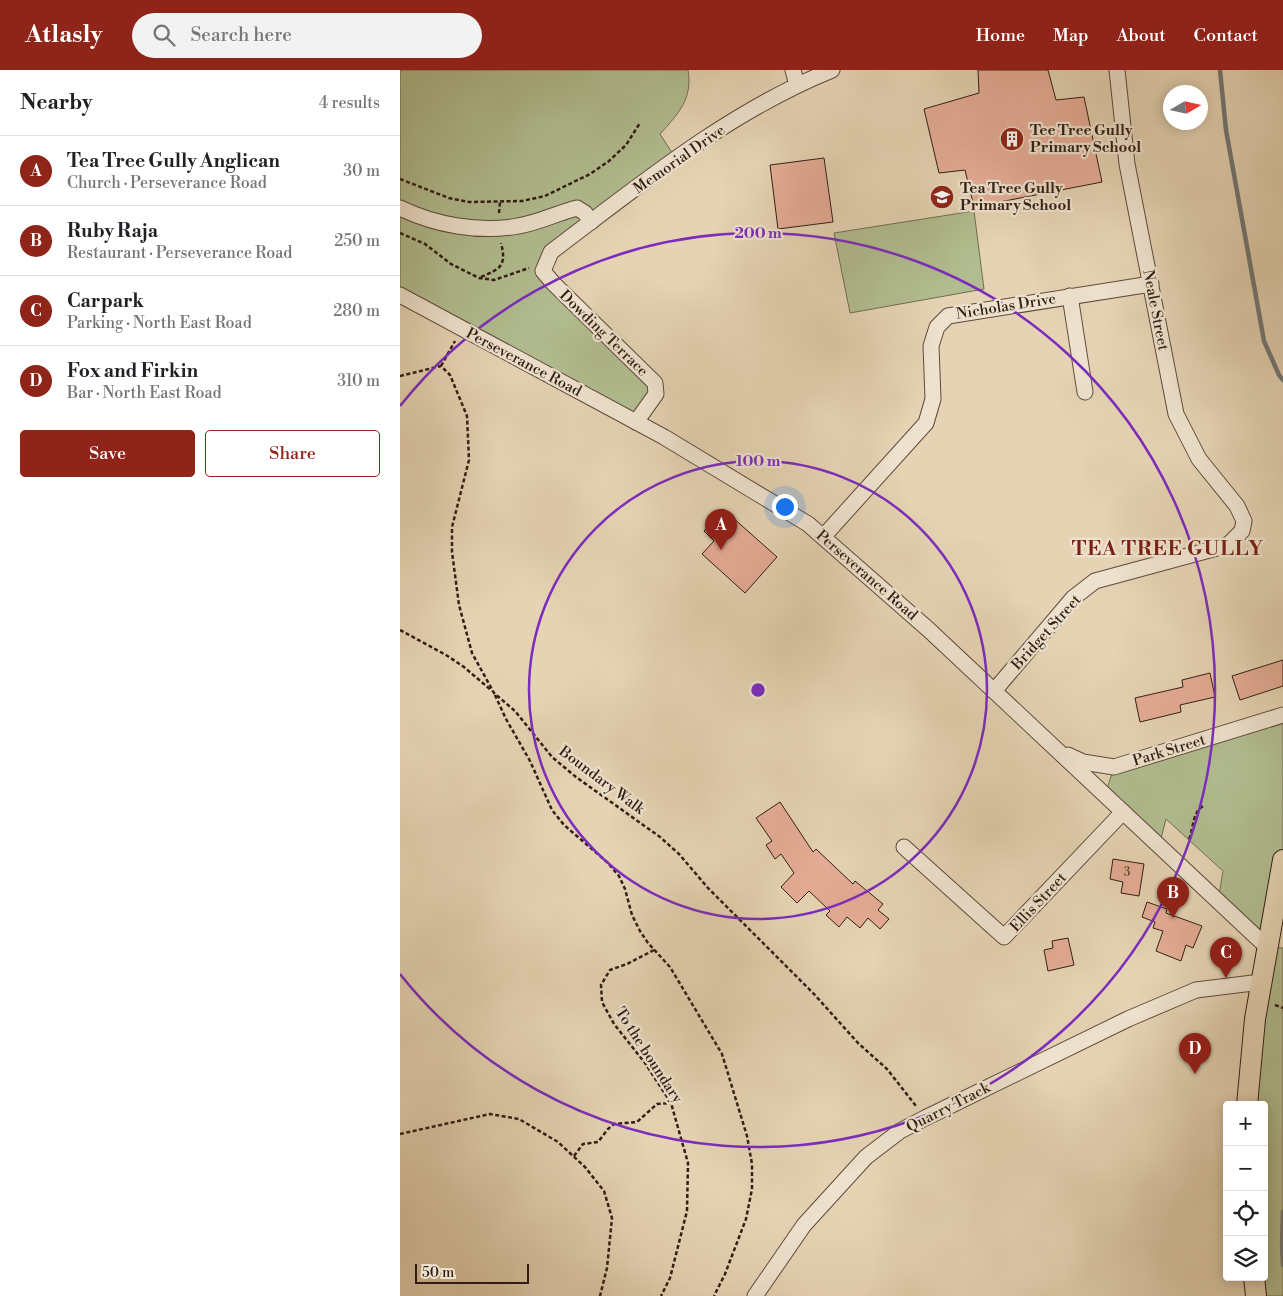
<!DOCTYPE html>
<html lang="en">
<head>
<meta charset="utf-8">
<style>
	:root { --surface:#fff; --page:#f2f2f2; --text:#202124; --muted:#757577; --line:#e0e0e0; --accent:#8f2418 }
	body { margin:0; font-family:"Libre Bodoni",serif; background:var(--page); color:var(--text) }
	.controls { position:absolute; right:15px; bottom:15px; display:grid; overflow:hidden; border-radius:5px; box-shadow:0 2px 12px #0003 }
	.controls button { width:45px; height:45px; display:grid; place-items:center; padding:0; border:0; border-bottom:1px solid var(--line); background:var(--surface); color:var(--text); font:25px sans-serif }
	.compass { position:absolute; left:763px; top:15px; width:45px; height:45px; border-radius:50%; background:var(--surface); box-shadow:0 2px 12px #0003; rotate:81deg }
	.scale { position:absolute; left:15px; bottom:12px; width:114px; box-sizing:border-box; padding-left:5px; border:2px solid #321d14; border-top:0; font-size:14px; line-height:18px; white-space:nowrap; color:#321d14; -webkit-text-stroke:4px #eee2ce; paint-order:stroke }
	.you { position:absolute; left:384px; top:436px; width:18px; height:18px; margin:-12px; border:4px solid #fff; border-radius:50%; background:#1a73e8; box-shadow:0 0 0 8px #1a73e833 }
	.badge { display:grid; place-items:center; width:32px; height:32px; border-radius:50%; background:var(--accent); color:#fff; font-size:16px; font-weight:700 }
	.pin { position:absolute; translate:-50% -41px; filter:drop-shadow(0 1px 2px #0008) }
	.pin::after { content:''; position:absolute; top:26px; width:18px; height:15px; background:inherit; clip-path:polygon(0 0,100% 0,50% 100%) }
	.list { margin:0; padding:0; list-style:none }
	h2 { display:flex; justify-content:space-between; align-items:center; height:65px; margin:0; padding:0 20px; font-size:21px }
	h2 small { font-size:16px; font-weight:400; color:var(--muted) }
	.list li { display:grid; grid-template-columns:32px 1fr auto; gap:15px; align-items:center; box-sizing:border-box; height:70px; padding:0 20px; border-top:1px solid var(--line) }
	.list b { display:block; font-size:19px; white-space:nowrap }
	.list p { margin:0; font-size:16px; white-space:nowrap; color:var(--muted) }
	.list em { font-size:16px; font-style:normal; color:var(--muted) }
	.actions { display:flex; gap:10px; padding:15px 20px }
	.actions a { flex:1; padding:11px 0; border:1px solid var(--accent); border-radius:5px; text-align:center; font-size:18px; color:var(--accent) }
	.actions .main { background:var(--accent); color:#fff }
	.icon { flex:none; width:28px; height:28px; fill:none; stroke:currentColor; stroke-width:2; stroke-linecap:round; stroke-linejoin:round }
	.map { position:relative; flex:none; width:883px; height:1226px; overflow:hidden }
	header { display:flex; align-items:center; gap:30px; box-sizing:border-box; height:70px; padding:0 25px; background:var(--accent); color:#fff }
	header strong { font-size:24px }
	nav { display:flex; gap:28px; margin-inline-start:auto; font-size:18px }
	.search { width:350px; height:45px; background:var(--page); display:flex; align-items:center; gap:12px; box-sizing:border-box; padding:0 18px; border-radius:28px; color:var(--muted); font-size:19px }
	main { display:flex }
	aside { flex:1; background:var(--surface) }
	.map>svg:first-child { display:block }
</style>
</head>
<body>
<header>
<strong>Atlasly</strong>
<div class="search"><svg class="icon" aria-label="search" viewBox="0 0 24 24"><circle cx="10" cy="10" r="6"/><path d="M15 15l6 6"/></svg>Search here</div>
<nav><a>Home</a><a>Map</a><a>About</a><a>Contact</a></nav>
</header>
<main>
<aside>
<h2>Nearby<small>4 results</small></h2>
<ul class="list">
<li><span class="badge">A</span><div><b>Tea Tree Gully Anglican</b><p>Church · Perseverance Road</p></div><em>30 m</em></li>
<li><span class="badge">B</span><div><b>Ruby Raja</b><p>Restaurant · Perseverance Road</p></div><em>250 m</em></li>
<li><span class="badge">C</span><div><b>Carpark</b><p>Parking · North East Road</p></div><em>280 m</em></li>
<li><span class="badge">D</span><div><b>Fox and Firkin</b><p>Bar · North East Road</p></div><em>310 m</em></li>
</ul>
<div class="actions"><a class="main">Save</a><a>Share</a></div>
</aside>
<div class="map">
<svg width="883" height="1226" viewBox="0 0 883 1226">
	<rect width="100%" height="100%" fill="#e5d3b3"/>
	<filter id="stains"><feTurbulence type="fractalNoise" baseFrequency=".004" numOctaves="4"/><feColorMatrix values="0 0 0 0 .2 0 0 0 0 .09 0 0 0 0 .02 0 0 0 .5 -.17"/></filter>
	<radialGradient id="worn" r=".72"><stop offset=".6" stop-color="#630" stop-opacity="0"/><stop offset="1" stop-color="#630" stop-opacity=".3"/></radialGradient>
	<g fill="#b1bd90" stroke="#726d52">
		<path d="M0 0H288C293 29 278 44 260 64L276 89 151 181 143 201 255 313 236 352 0 221Z"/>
		<polygon points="574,141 584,219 450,243 434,163"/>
		<polygon points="883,645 883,790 867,877 883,878 883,1226 856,1226 854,1207 864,1207 864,1035 847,1035 867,877 818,831 823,801 766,749 759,776 705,725 714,697"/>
	</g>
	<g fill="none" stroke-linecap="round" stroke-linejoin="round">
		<g stroke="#717876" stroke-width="4.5">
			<polyline points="820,0 826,60 864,271 879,305 883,310"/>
			<polyline points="883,1142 882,1175 883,1195"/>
		</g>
	</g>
	<g fill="#e5ac96" stroke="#321d14">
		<polygon points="578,0 648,0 656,30 684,27 702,112 574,137 565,100 539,103 524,39 579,23"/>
		<polygon points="424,88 433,152 378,159 370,95"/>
		<polygon points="323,439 377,487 345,523 302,484 314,471 304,461"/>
		<polygon points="883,590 883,616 840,630 832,606"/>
		<polygon points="810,603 815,627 780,635 781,642 740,652 735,628 783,617 782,610"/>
		<polygon points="380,732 413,782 416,779 453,814 455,811 483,834 478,840 489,849 480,859 468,848 460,858 447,847 439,857 426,845 430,841 409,821 397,833 381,817 394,803 381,784 375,789 366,775 372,771 356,748"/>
		<polygon points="713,789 744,794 739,826 721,823 723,812 710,809"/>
		<polygon points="747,832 767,839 766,843 802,856 793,878 786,875 781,891 756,881 763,861 753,858 755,852 742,847"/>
		<polygon points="668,868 674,895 648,901 644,880 653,878 652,871"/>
	</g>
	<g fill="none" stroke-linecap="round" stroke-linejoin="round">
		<g stroke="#5f4a3c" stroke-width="17">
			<g id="minor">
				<polyline points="393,0 397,15"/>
				<path d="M0 138C35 155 79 163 118 156 138 153 157 143 177 138L185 143 191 152"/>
				<polyline points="0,225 264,367 408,454 529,560 867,877"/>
				<polyline points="670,226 685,322"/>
				<path d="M236 352 256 324 255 313 153 213 143 201 151 182C240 115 328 42 432 0"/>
				<polyline points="423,467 526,353 533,329 531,276 537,257 548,246 751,214"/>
				<polyline points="594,621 673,528 695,511 828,475 842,461 844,451 837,436 799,389 776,344 727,94 717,0"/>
				<polyline points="668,685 683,692 714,697 883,645"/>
				<polyline points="504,777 604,867 723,742"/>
				<polyline points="355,1226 404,1155 466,1087 500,1061 525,1048 728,949 796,920 861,912"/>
			</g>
		</g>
		<g stroke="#321d14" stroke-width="22">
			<g id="major">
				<polyline points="847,1035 855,949 883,790"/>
				<polyline points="854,1207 856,1226"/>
			</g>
		</g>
		<g stroke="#321d14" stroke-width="2.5" stroke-dasharray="4 2.5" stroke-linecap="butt">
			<polyline points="0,109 49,128 69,132 122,131 145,126 190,104 209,91 226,75 240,53"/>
			<polyline points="99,143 100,132"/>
			<polyline points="0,163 25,174 51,194 79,208 94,210 129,198"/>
			<path d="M81 207C100 199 107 196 101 173"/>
			<polyline points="41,296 55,271"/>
			<polyline points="0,306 41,296 50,305 67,346 69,390 52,457 52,482 59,535 72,583 94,623 115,641 152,687 176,707 260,767 279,784 308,818 414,924 458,973 487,999 516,1036"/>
			<polyline points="0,560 46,585 64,597 92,621"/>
			<polyline points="95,625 106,649 130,691 152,740 164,755 207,792 219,806 225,819 232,845 240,861 248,873 270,897 322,984 347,1066 352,1094 352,1119 346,1149 325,1204 314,1226"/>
			<path d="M789 769C794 757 792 741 805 735"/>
			<polyline points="254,880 227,894 210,900 201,915 202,932 214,954 245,993 271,1033 288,1093 287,1141 270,1208 261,1226"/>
			<polyline points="875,935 883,938"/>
			<polyline points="0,1064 90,1044 119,1049 158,1072 185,1097 204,1121 212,1148 207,1198 200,1226"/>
			<polyline points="174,1086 183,1074 198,1072 208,1059 214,1054 237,1052 257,1034 271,1033"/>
		</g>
		<use href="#minor" stroke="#eee2ce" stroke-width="15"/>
		<use href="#major" stroke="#e5d3b3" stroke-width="20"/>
	</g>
	<g fill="none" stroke="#7b2cbf" stroke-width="2.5">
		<circle cx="358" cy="620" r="229"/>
		<path d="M0 336A457 457 0 1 1 0 904"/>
	</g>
	<defs>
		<g id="building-disc" transform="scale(1.25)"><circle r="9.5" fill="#8f2418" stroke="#eee2ce"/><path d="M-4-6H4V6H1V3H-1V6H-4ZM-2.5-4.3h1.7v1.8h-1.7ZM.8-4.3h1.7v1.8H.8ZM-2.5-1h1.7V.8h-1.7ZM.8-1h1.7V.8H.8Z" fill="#fff"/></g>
		<g id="school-disc" transform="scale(1.25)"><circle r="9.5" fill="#8f2418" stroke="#eee2ce"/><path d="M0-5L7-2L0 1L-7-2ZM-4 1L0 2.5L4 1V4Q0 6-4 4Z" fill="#fff"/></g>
	</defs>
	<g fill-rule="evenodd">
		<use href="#building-disc" x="612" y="69"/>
		<use href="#school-disc" x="542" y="127"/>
	</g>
	<g text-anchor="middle" stroke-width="4.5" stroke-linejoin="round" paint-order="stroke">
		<g font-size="12" fill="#5f4134">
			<text x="727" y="806">3</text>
		</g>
		<g font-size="15" font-weight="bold" fill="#321d14" stroke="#eee2ce" text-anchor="start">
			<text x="630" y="65">Tee Tree Gully<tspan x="630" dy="17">Primary School</tspan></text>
			<text x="560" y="123">Tea Tree Gully<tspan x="560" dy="17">Primary School</tspan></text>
		</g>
		<g font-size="15" fill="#321d14" stroke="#eee2ce">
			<text transform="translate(279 89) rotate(-35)" y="5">Memorial Drive</text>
			<text transform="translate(606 236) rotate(-9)" y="5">Nicholas Drive</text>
			<text transform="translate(756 240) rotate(79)" y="5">Neale Street</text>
			<text transform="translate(204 263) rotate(44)" y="5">Dowding Terrace</text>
			<text transform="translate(124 292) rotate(28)" y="5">Perseverance Road</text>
			<text transform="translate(467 505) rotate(41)" y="5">Perseverance Road</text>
			<text transform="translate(646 562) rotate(-48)" y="5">Bridget Street</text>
			<text transform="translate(769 680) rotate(-17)" y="5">Park Street</text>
			<text transform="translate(202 710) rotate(37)" y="5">Boundary Walk</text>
			<text transform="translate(638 832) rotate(-47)" y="5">Ellis Street</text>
			<text transform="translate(249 985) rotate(57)" y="5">To the boundary</text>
			<text transform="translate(548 1037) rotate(-27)" y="5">Quarry Track</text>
		</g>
		<g font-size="20" font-weight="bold" letter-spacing="1" fill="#7a1f14" stroke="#eee2ce">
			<text x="768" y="485">TEA TREE GULLY</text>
		</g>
	</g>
	<circle cx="358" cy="620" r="8" fill="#7b2cbf" stroke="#eee2ce" stroke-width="2.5"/>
	<g font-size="15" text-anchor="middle" font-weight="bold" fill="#7b2cbf" stroke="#eee2ce" stroke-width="4.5" stroke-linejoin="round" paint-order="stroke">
		<text x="358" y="168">200 m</text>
		<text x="358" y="396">100 m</text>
	</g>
	<rect width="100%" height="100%" filter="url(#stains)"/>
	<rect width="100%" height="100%" fill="url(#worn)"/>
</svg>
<div class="controls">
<button>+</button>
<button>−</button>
<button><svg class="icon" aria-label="locate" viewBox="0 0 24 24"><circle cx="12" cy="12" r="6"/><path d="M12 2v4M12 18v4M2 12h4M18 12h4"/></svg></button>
<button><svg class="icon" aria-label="layers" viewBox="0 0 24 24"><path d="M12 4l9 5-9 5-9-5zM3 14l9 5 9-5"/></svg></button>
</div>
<svg class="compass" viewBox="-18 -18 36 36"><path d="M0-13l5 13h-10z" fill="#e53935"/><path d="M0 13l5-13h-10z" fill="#757577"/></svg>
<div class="scale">50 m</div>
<div class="you"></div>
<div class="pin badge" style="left:321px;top:480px">A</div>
<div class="pin badge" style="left:773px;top:848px">B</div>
<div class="pin badge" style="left:826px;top:908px">C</div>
<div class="pin badge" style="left:795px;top:1004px">D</div>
</div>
</main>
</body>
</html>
